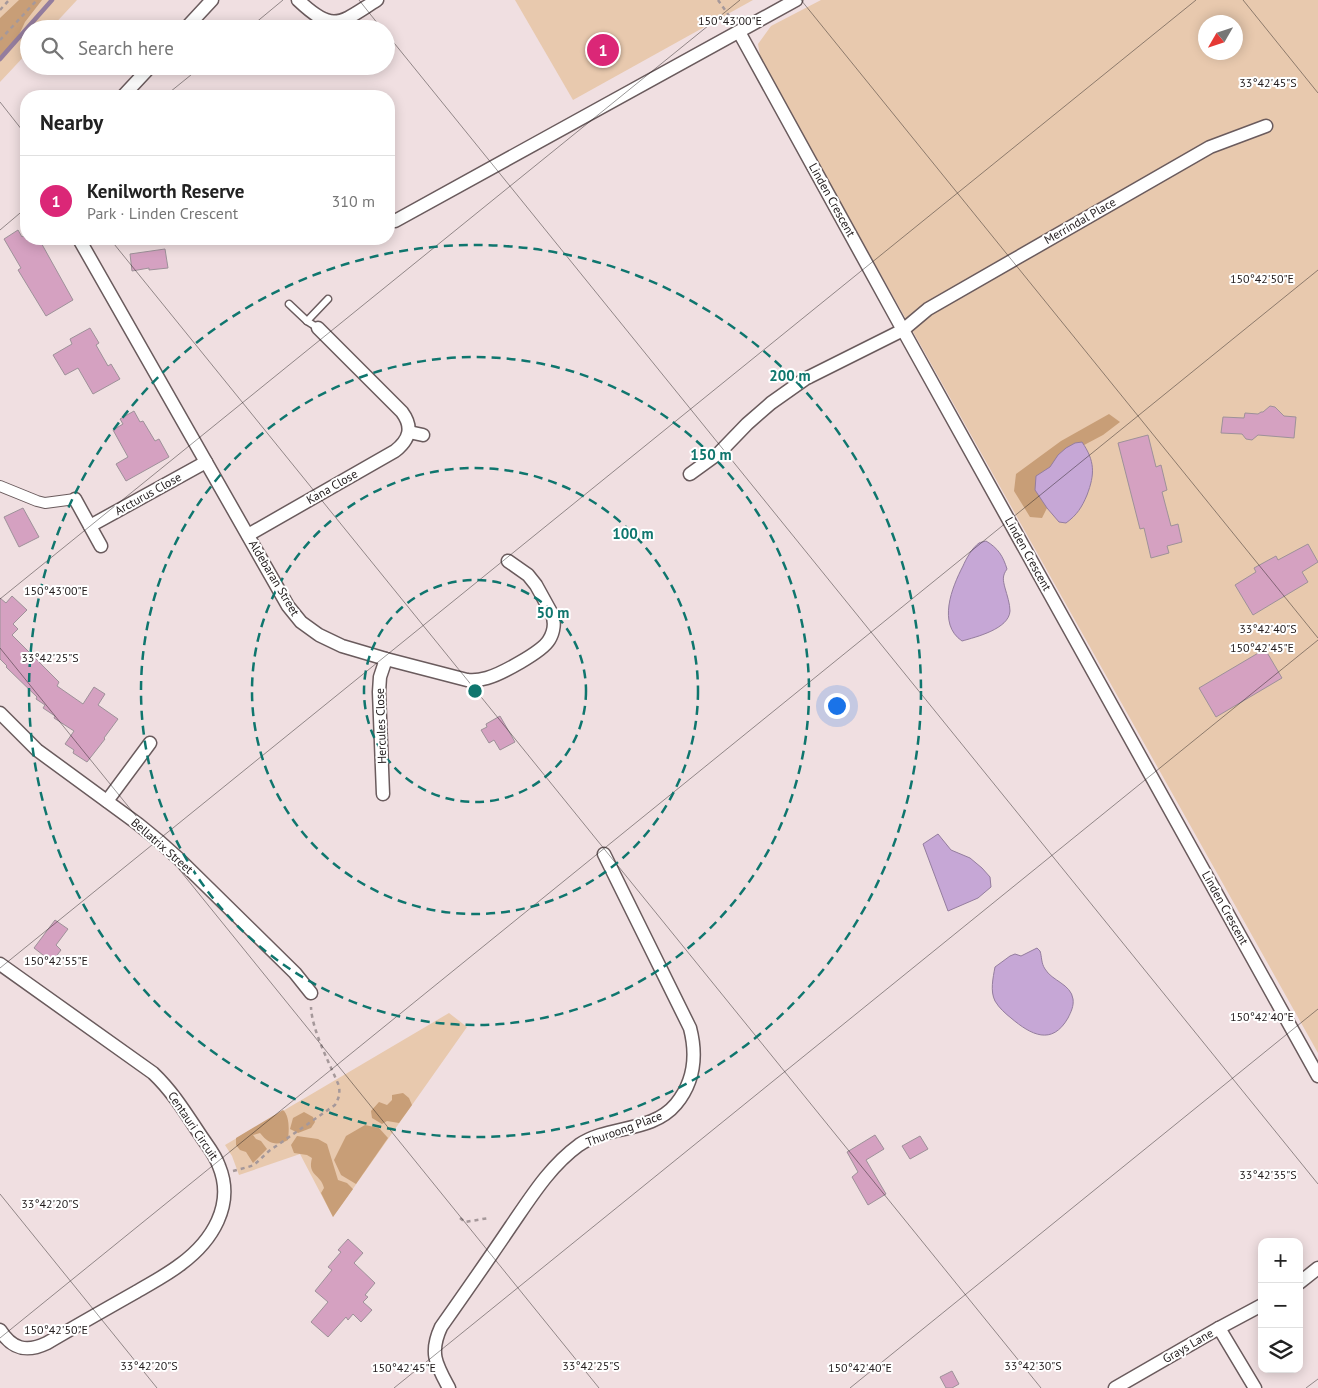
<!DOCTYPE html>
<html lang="en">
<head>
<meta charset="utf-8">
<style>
	:root { --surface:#fff; --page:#f6f6f6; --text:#222; --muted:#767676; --line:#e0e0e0; --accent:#db2777 }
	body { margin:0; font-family:"PT Sans",sans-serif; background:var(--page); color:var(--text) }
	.controls { position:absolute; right:15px; bottom:15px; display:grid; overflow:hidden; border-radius:10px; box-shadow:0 2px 12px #0003 }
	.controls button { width:45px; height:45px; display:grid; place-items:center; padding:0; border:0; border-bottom:1px solid var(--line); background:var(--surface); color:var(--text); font:25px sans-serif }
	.compass { position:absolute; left:1198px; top:15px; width:45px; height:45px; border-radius:50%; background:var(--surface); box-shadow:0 2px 12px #0003; rotate:231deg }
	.you { position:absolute; left:836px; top:705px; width:18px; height:18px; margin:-12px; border:4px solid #fff; border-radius:50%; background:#1a73e8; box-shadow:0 0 0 8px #1a73e833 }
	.badge { display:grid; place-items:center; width:32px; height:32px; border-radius:50%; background:var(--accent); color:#fff; font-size:16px; font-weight:700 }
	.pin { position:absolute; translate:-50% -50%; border:2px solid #fff; box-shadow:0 1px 5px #0006 }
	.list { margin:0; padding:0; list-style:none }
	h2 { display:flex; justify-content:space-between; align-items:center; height:65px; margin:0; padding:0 20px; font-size:21px }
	h2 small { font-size:16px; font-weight:400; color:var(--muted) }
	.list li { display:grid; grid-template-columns:32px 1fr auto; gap:15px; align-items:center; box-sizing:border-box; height:90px; padding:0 20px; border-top:1px solid var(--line) }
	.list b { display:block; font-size:19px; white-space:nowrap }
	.list p { margin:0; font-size:16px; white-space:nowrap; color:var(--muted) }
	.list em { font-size:16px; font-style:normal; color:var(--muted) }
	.icon { flex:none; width:28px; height:28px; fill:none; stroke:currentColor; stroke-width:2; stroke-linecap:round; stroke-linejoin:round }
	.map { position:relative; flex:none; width:1318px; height:1388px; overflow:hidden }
	.search { position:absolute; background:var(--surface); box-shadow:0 2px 12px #0003; left:20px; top:20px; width:375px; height:55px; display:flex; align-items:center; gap:12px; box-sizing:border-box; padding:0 18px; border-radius:28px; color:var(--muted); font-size:19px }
	.panel { position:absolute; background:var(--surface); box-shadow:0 2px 12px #0003; left:20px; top:90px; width:375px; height:155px; border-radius:20px }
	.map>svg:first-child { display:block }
</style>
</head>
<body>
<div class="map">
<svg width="1318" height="1388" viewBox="0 0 1318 1388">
	<rect width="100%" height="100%" fill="#f0dfe1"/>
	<g fill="#e8c9ae" fill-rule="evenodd">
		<polygon points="0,0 77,0 50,29 29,29 29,51 0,82"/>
		<polygon points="515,0 753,0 573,100"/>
		<path d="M821 0H1318V1053L761 61 758 44 771 26ZM1206 22H1236V52H1206Z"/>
		<polygon points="449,1013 467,1027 333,1217 300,1154 239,1175 232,1156 225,1145"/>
	</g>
	<g fill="#c89e77">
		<polygon points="19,0 42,0 25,22 17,39 0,56 0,18"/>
		<polygon points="1109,414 1120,422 1103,435 1069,453 1038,486 1047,508 1042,518 1030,517 1014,491 1016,474 1061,441"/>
		<polygon points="403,1093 409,1098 412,1105 399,1123 387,1121 382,1124 372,1118 371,1111 379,1102 387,1105 392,1100 392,1095"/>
		<path d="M283 1110C290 1116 289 1131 288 1140 276 1147 268 1143 260 1133L253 1135 256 1139 261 1141 267 1149 253 1163 246 1152 240 1150 236 1145V1138Z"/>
		<polygon points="304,1112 313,1117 315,1122 311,1128 298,1133 290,1129 293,1118"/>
		<polygon points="365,1125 379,1128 388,1138 356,1184 341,1175 334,1160 346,1136"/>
		<path d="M297 1136 318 1139 327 1144 338 1180 347 1183 353 1189 333 1217 321 1193 324 1188C321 1174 307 1176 312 1158L307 1155 294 1153 291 1145Z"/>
	</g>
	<g fill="#c6a7d6" stroke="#947d9e">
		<path d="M1082 442C1095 461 1095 474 1087 495 1082 507 1077 515 1066 523L1059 522 1047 508 1035 490 1036 476 1050 467 1058 455 1066 448 1075 443Z"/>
		<path d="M986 541C998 548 1003 556 1007 569 1002 576 1003 580 1005 588 1007 595 1010 604 1010 611 1009 629 976 637 962 641 937 624 952 587 963 566 966 559 972 548 979 543 981 542 983 542 986 541Z"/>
		<polygon points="938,834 951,850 970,858 982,868 990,877 991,887 978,898 948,911 923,844"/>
		<path d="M1037 948 1040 951C1042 957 1041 963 1045 969 1052 981 1071 984 1073 999 1074 1006 1071 1012 1068 1018 1052 1046 1031 1035 1011 1018 1006 1014 999 1008 995 1001 990 991 993 978 995 967L1010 956 1015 954 1021 956Z"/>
	</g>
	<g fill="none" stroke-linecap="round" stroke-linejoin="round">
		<polyline stroke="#947d9e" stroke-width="4.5" points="0,59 52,0"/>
	</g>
	<g fill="#d5a1c1" stroke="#9e9199">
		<polygon points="18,230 22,237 26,234 26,239 39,239 73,300 46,316 18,270 21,268 4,239"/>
		<polygon points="165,249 168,268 149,270 149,268 132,271 130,254"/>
		<polygon points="90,328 99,343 96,345 108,366 111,364 120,379 93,394 78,368 65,375 53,355 72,344 70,339"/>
		<polygon points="1270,406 1275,407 1284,416 1296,417 1294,438 1258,435 1252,440 1246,439 1242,434 1221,433 1223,417 1244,418 1245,413 1258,414 1261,412 1263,412"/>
		<polygon points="134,411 140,422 143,421 155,441 159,439 169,457 126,481 116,464 128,457 113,430 123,424 120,419"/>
		<polygon points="1148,435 1156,467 1161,465 1167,490 1162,492 1171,526 1178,524 1182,542 1167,546 1169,553 1151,558 1144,528 1140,529 1118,443"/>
		<polygon points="23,508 39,537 19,547 4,517"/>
		<polygon points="1308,544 1318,562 1302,572 1308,582 1253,615 1235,585 1256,572 1254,568 1276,556 1278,560"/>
		<polygon points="12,596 27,610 13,624 18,629 12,635 59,682 57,686 83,704 94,687 105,694 98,705 118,719 104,738 105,739 87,762 73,753 74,750 65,744 74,731 54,718 55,716 43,708 45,705 36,699 37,697 6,667 7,666 0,659 0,598 6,603"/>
		<polygon points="1265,649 1282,678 1216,717 1199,688"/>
		<polygon points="500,716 515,742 500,750 494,740 489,743 481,730 487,727 486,724"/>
		<polygon points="55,920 68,929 56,945 61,950 52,962 34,948"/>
		<polygon points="875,1135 884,1149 866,1160 886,1194 868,1205 852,1177 858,1172 847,1152"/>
		<polygon points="920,1136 928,1149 910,1159 902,1146"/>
		<polygon points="348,1239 363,1253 354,1263 375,1283 365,1295 368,1297 363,1302 372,1310 361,1322 353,1314 348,1320 346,1317 328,1337 311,1322 328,1302 315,1291 332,1270 328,1267 341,1252 338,1250"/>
		<polygon points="952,1371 959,1384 952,1388 946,1388 940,1377"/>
	</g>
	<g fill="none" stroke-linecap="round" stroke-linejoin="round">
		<g stroke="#6a5b5d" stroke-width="9">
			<g id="service">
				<polyline points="289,304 307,321 318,328"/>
				<polyline points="307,321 328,299"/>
			</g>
		</g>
		<g stroke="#6a5b5d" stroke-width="12">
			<polyline id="pedestrian" points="0,486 37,501 45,503 75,499"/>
		</g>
		<g stroke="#6a5b5d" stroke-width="15">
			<g id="minor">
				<path d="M298 0C334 34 340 23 377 0"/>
				<polyline points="185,29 212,0"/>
				<polyline points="739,32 903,330 1318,1076"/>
				<polyline points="123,96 151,66"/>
				<polyline points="395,221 796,0"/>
				<path d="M79 239 288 606 301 622 319 635 342 646 386 659 467 680C474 681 480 680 487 678 501 674 542 652 549 640 554 632 555 622 552 614L536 585 528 575 508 561"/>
				<polyline points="409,432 423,435"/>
				<polyline points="690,474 719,453 747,424 771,403 805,379 903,330 928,309 1210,147 1266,126"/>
				<polyline points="75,499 101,546"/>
				<polyline points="90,526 206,462"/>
				<path d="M248 535 395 451C410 439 413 427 402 412L318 328"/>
				<polyline points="0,713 37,750 138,824 160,842 179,859 295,973 311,993"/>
				<polyline points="383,794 379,692 380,677 386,659"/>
				<polyline points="107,801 150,743"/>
				<path d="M0 964 153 1073C172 1091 185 1112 199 1133 206 1144 215 1154 219 1166 235 1205 212 1241 181 1264 167 1275 151 1283 136 1292 106 1309 76 1326 47 1343 26 1353 12 1349 0 1330"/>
				<polyline points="1299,1283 1318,1268"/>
				<polyline points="1219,1328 1255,1388"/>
				<path d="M449 1388C436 1364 429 1353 441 1327 465 1293 488 1260 511 1226 531 1197 550 1166 579 1145 608 1125 652 1133 676 1104 694 1082 697 1055 690 1028L604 854"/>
				<polyline points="1115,1388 1219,1328 1262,1305"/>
			</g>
		</g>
		<g stroke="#a5989a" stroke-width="2.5" stroke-dasharray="4 4" stroke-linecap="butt">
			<polyline points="718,0 732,20"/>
			<polyline points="0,10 9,0"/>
			<polyline points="0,40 37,0"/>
			<path d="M233 1171 248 1167 254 1165 269 1151 335 1105C339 1098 340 1094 339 1086 330 1064 312 1031 311 1007"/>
			<polyline points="460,1218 465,1222 489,1218"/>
		</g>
		<use href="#service" stroke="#fff" stroke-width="6"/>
		<use href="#pedestrian" stroke="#fff" stroke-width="10"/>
		<use href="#minor" stroke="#fff" stroke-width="12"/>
	</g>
	<path fill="none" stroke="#201a1b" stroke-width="1" stroke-opacity="0.45" d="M359 0 382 29M801 0 1318 638M1243 0 1318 93M248 29 283 0M386 33 1318 1184M165 96 202 66M0 102 26 135M0 230 26 208M110 239 1041 1388M0 599 740 0M0 648 599 1388M0 968 1196 0M0 1194 157 1388M0 1338 1318 270M394 1388 1318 640M850 1388 1318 1009M1306 1388 1318 1379"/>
	<g fill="none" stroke="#0f766e" stroke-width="2.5" stroke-dasharray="9 6">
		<circle cx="475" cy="691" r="111"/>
		<circle cx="475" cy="691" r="223"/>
		<circle cx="475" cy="691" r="334"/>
		<circle cx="475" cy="691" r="446"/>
	</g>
	<g text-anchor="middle" stroke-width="4" stroke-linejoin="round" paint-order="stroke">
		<g font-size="12" fill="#201a1b" stroke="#fff">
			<text transform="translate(832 200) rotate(61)" y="4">Linden Crescent</text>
			<text transform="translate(1080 221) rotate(-30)" y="4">Merrindal Place</text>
			<text transform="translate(332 487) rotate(-30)" y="4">Kana Close</text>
			<text transform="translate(148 494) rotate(-29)" y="4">Arcturus Close</text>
			<text transform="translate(1028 554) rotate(61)" y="4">Linden Crescent</text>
			<text transform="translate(274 578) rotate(59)" y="4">Aldebaran Street</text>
			<text transform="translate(381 726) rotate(-92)" y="4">Hercules Close</text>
			<text transform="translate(162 846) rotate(41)" y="4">Bellatrix Street</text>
			<text transform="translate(1225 908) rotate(61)" y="4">Linden Crescent</text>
			<text transform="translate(193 1126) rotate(56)" y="4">Centauri Circuit</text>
			<text transform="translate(624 1129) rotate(-20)" y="4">Thuroong Place</text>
			<text transform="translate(1188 1346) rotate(-30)" y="4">Grays Lane</text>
		</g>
	</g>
	<g font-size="12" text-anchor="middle" fill="#201a1b" stroke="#fff" stroke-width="4" stroke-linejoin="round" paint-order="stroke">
		<text x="730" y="25">150°43'00"E</text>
		<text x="1268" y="87">33°42'45"S</text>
		<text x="1262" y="283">150°42'50"E</text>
		<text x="56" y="595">150°43'00"E</text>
		<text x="1268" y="633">33°42'40"S</text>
		<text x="1262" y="652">150°42'45"E</text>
		<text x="50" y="662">33°42'25"S</text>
		<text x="56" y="965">150°42'55"E</text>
		<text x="1262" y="1021">150°42'40"E</text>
		<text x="1268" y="1179">33°42'35"S</text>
		<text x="50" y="1208">33°42'20"S</text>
		<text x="56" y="1334">150°42'50"E</text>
		<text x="149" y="1370">33°42'20"S</text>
		<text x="591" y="1370">33°42'25"S</text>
		<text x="1033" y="1370">33°42'30"S</text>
		<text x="404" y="1372">150°42'45"E</text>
		<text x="860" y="1372">150°42'40"E</text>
	</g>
	<circle cx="475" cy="691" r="8" fill="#0f766e" stroke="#fff" stroke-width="2.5"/>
	<g font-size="15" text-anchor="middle" font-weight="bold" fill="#0f766e" stroke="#fff" stroke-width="4" stroke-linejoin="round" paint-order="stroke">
		<text x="790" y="381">200 m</text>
		<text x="711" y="460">150 m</text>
		<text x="633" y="539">100 m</text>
		<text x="553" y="618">50 m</text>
	</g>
</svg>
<div class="controls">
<button>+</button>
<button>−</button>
<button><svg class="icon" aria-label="layers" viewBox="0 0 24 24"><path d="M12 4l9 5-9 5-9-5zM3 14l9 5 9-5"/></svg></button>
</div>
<svg class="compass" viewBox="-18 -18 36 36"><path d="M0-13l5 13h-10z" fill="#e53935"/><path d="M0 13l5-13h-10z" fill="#767676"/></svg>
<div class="you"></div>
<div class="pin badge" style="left:603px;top:50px">1</div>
<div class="search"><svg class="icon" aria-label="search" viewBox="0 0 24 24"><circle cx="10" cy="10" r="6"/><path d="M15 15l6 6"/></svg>Search here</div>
<section class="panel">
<h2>Nearby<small></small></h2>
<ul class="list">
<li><span class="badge">1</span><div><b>Kenilworth Reserve</b><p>Park · Linden Crescent</p></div><em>310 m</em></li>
</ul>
</section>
</div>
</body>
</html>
